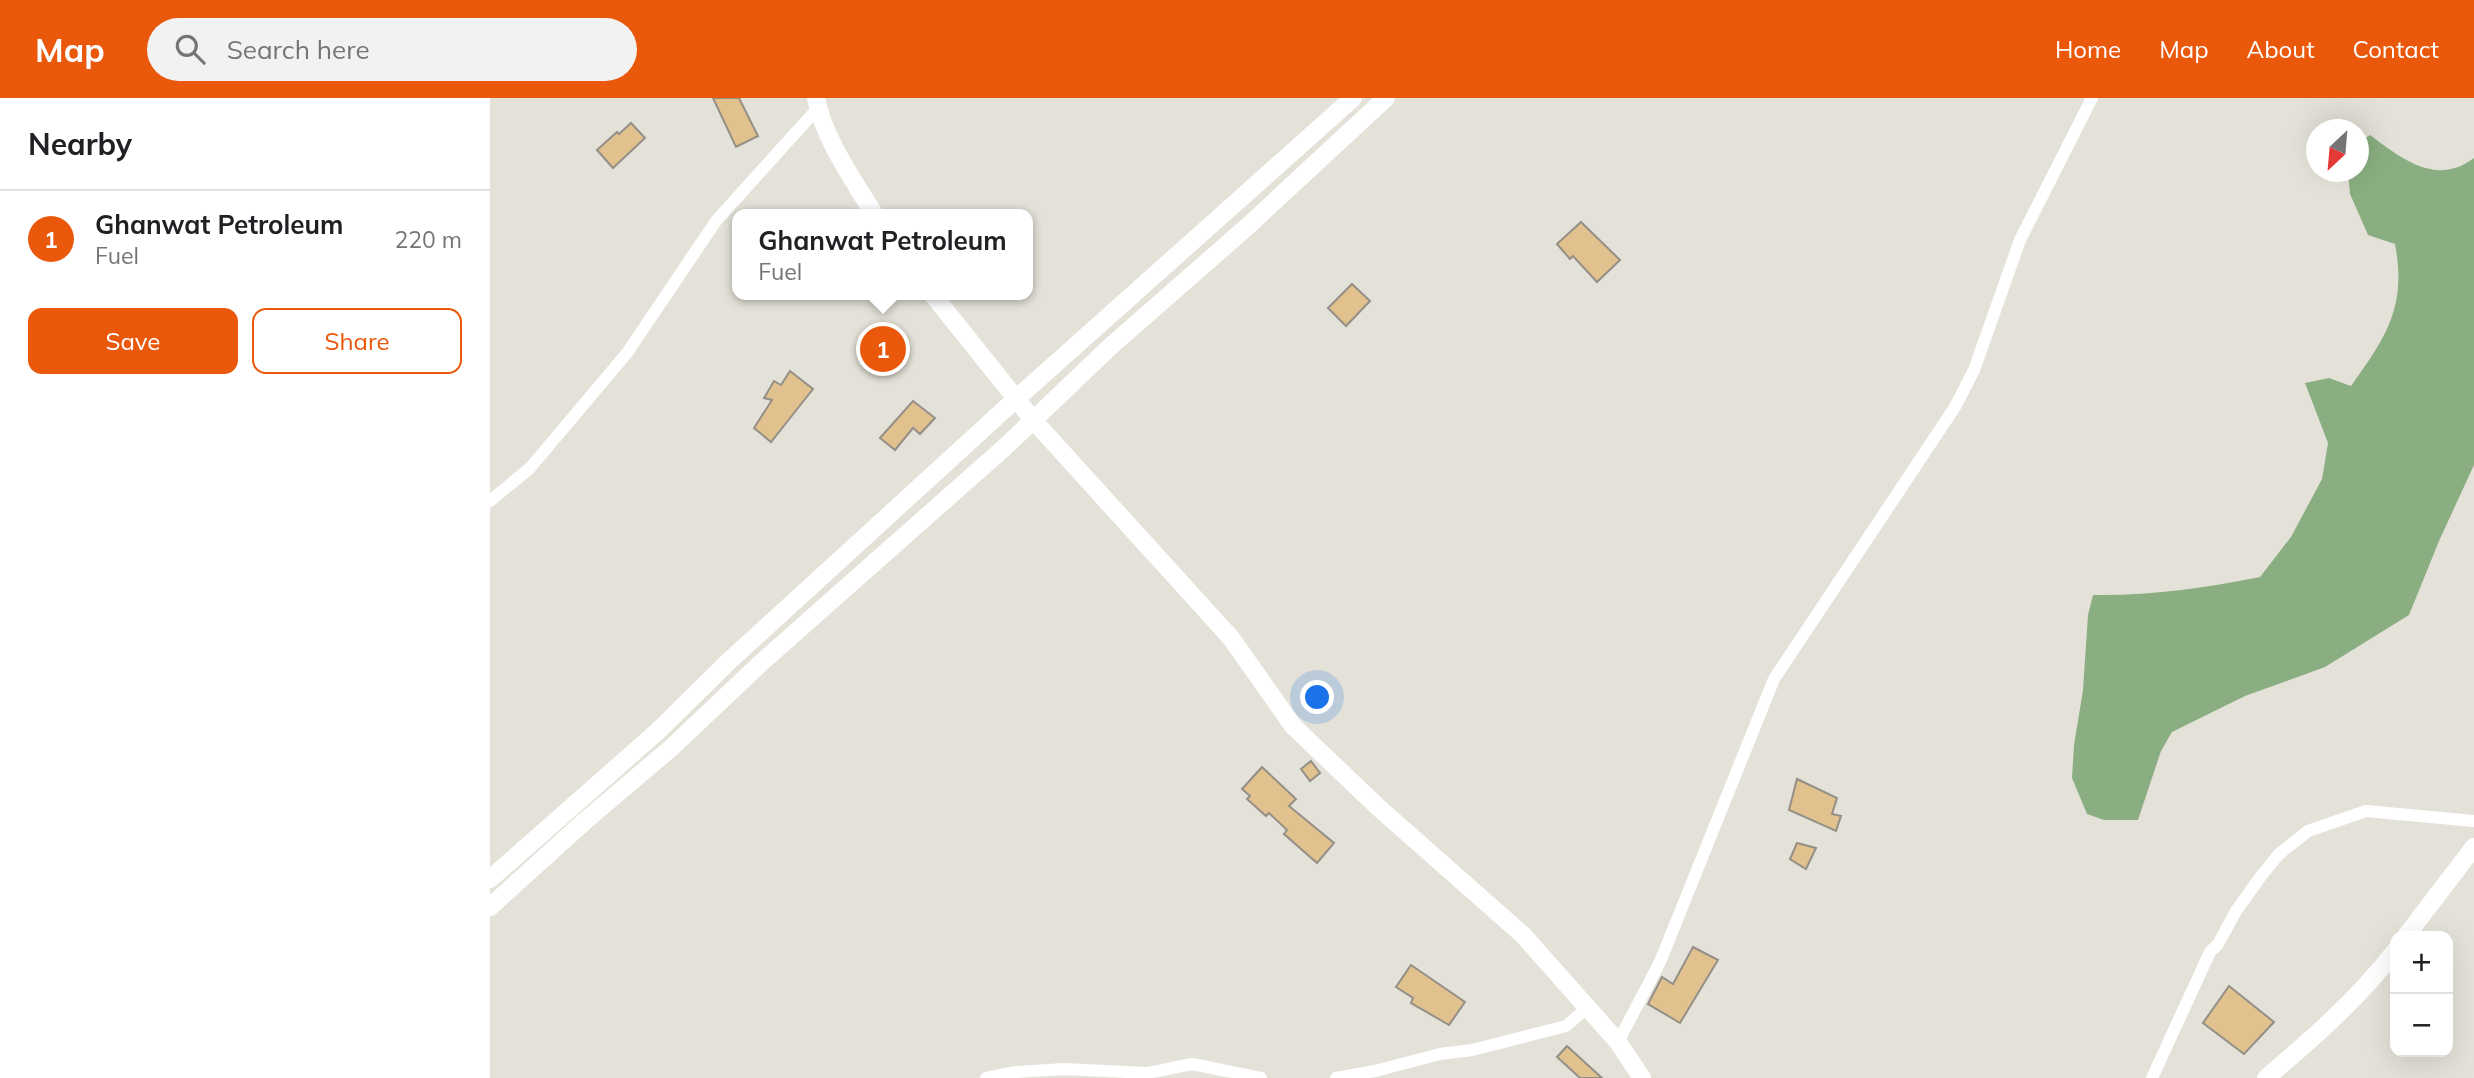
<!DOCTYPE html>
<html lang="en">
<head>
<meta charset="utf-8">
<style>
	:root { --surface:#fff; --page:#f2f2f2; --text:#202124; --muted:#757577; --line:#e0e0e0; --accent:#ea580c }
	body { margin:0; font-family:Mulish,sans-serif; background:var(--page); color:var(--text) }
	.controls { position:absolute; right:21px; bottom:21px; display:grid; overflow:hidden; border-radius:14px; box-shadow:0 7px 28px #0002 }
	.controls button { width:63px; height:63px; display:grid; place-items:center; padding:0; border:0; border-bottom:2px solid var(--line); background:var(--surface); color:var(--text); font:35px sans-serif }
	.compass { position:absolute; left:1816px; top:21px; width:63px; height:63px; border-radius:50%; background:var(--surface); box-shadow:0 7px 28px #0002; rotate:206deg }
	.you { position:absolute; left:828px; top:600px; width:24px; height:24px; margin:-18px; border:5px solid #fff; border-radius:50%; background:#1a73e8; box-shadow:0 0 0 10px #1a73e833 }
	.badge { display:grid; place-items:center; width:46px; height:46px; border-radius:50%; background:var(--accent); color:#fff; font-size:23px; font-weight:700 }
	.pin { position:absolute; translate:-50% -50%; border:4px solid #fff; box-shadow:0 2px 7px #0006 }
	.popup { position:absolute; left:242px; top:111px; width:301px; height:91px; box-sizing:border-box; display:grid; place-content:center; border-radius:14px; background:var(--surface); filter:drop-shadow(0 2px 5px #0005); font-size:23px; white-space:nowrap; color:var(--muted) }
	.popup b { font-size:26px; color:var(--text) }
	.popup::after { content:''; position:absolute; left:50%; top:100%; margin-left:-14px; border:14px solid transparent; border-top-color:var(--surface) }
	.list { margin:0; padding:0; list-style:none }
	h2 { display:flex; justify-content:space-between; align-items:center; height:91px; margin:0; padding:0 28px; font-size:30px }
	h2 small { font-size:23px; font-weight:400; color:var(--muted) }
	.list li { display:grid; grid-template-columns:46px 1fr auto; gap:21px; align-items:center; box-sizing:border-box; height:98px; padding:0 28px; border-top:2px solid var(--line) }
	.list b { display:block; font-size:26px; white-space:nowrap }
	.list p { margin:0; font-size:23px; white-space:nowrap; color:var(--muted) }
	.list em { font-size:23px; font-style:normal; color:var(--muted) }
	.actions { display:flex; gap:14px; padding:21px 28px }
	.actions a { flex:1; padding:16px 0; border:2px solid var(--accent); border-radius:14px; text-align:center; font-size:24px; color:var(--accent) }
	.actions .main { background:var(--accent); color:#fff }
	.icon { flex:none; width:38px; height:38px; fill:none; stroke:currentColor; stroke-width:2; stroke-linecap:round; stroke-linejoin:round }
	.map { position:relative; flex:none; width:1984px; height:980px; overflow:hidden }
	header { display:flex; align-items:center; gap:42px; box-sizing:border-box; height:98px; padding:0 35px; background:var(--accent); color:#fff }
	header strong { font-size:33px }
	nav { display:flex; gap:38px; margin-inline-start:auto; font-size:24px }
	.search { width:490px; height:63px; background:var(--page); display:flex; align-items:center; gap:18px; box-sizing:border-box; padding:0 24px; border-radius:38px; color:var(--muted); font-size:26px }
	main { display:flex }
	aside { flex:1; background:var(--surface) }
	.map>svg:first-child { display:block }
</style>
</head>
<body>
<header>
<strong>Map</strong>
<div class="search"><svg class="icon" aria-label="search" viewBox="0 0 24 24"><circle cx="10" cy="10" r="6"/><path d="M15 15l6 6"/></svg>Search here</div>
<nav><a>Home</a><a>Map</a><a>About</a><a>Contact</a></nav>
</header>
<main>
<aside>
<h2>Nearby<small></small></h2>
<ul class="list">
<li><span class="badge">1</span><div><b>Ghanwat Petroleum</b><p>Fuel</p></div><em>220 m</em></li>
</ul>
<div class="actions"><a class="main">Save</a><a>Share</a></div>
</aside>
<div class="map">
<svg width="1984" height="980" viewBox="0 0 1984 980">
	<rect width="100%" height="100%" fill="#e4e2d8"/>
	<path fill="#8aae81" d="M1880 37C1911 60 1946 89 1984 60V367L1949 443 1919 517 1835 569 1755 598 1682 634 1671 653 1648 722H1614L1597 716 1582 680 1584 647 1593 592 1598 517 1603 497C1659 498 1715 490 1770 479L1801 439 1832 381 1838 345 1815 285 1839 280 1861 288C1896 239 1917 209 1905 146L1878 137 1860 96 1858 74H1868L1869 45Z"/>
	<g fill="#e1c18e" stroke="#948f87" stroke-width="2">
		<polygon points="223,0 249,0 268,38 246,49"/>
		<polygon points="141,25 155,40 123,70 107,52 127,34 129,36"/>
		<polygon points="1091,124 1130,162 1107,184 1083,158 1080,161 1067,146"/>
		<polygon points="862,186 880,203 856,228 838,210"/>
		<polygon points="300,273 323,291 281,344 264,330 282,302 274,300 284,283 291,287"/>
		<polygon points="423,303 445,320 430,336 423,330 405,352 390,340"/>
		<polygon points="821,663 830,675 820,683 811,671"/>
		<polygon points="772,669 806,701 799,708 844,745 827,765 794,736 797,732 779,715 776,718 757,701 760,698 752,691"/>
		<polygon points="1307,681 1347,700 1342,716 1351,718 1346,733 1299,712"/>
		<polygon points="1307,745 1326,750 1316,771 1300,761"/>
		<polygon points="1203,849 1228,862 1190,925 1158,906 1172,879 1183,886"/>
		<polygon points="921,867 975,904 959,927 921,905 923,900 906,889"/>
		<polygon points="1739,888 1784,924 1754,956 1713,925"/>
		<polygon points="1077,948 1112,980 1090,980 1067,959"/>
	</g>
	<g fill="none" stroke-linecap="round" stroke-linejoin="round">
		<g stroke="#fff" stroke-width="12">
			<polyline points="0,403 40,370 137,255 226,123 328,10"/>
			<polyline points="1128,944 1170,864 1284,581 1465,309 1484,272 1530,142 1602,0"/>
			<polyline points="496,980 526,974 574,971 658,975 702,966 771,980"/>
			<polyline points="846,980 885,973 950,956 982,952 1076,928 1097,910"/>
			<polyline points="1662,980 1720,854 1728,846 1746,813 1771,778 1789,756 1818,733 1876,713 1984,723"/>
		</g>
		<g stroke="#fff" stroke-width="18">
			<path d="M326 0C333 39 364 83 384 116"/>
			<polyline points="443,197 544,323 741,540 803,628 889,710 1033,837 1128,944 1152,980"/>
			<polyline points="0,781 168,633 238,564 527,300 863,0"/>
			<polyline points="0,809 95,723 181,650 272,564 515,349 621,248 758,128 896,0"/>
			<polyline points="1916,838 1984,749"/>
			<path d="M1776 980C1822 941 1868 901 1905 853"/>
		</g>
	</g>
</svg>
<div class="controls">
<button>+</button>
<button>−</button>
</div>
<svg class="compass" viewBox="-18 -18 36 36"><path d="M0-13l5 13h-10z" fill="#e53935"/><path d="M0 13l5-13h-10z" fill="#757577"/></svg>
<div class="you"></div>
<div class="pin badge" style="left:393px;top:251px">1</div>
<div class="popup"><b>Ghanwat Petroleum</b>Fuel</div>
</div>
</main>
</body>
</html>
